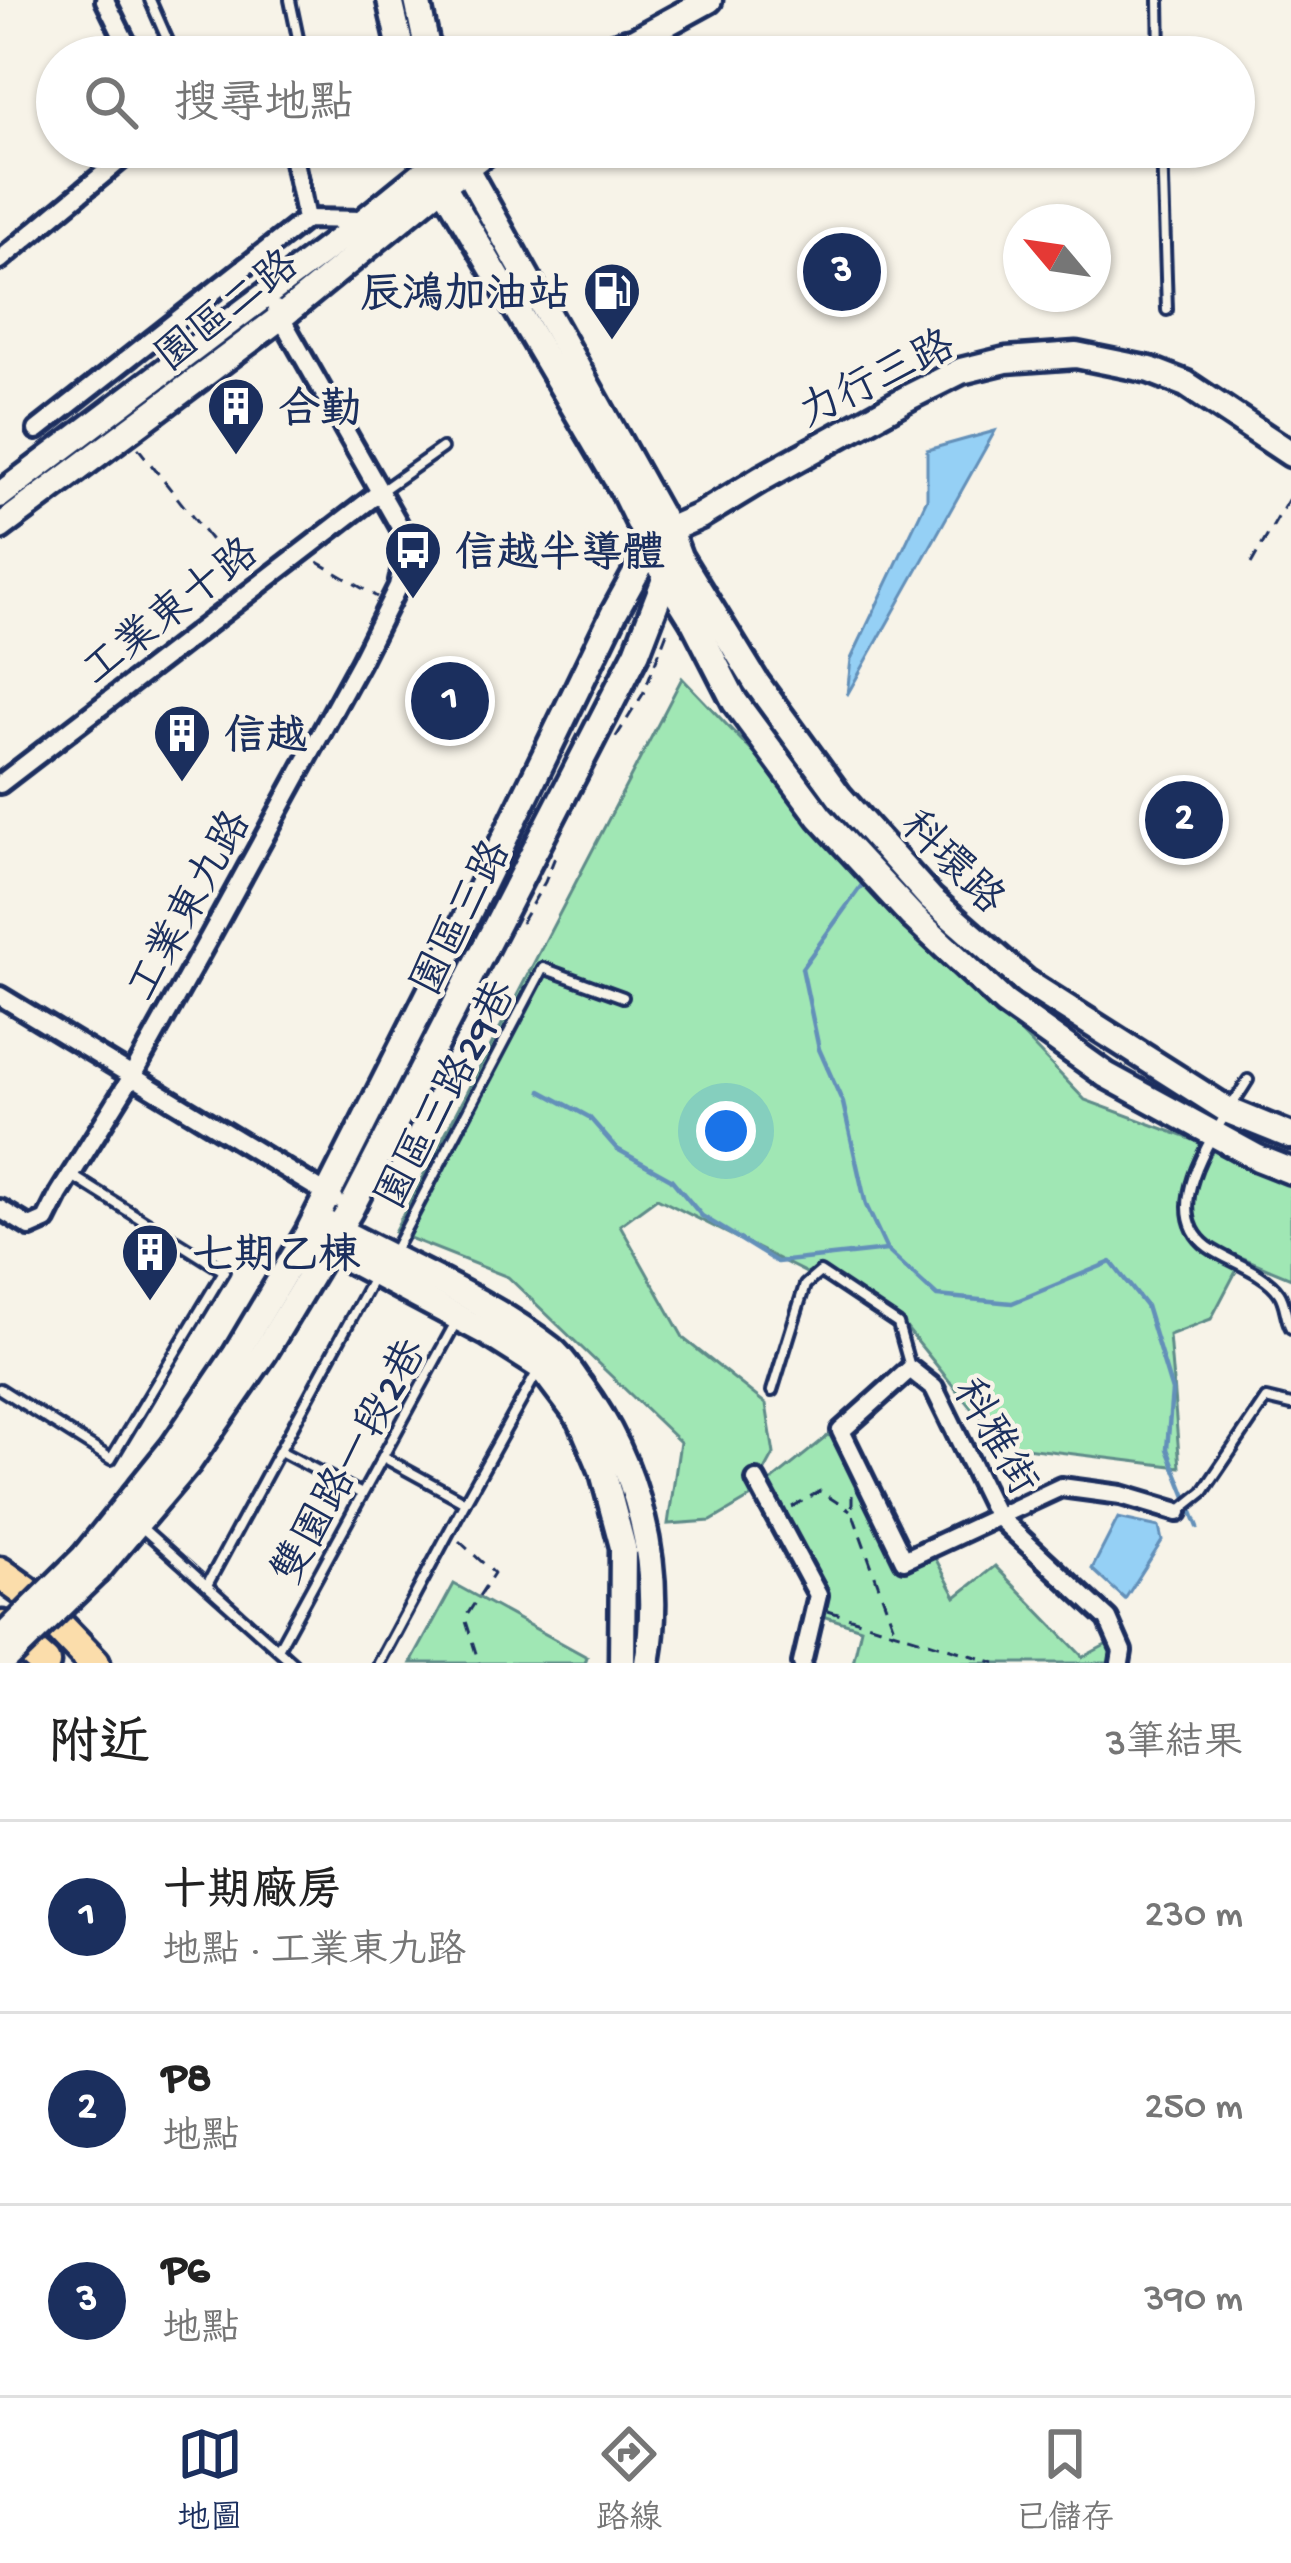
<!DOCTYPE html>
<html lang="zh-TW">
<head>
<meta charset="utf-8">
<style>
	:root { --surface:#fff; --page:#f6f6f6; --text:#222; --muted:#767676; --line:#e0e0e0; --accent:#1b2f5e }
	body { margin:0; font-family:"Gochi Hand","LXGW WenKai TC",sans-serif; background:var(--page); color:var(--text) }
	.compass { position:absolute; left:1003px; top:204px; width:108px; height:108px; border-radius:50%; background:var(--surface); box-shadow:0 3px 9px #0004; rotate:299deg }
	.you { position:absolute; left:726px; top:1131px; width:42px; height:42px; margin:-30px; border:9px solid #fff; border-radius:50%; background:#1a73e8; box-shadow:0 0 0 18px #1a73e833 }
	.badge { display:grid; place-items:center; width:78px; height:78px; border-radius:50%; background:var(--accent); color:#fff; font-size:39px; font-weight:700 }
	.pin { position:absolute; translate:-50% -50%; border:6px solid #fff; box-shadow:0 3px 12px #0006 }
	.list { margin:0; padding:0; list-style:none }
	h2 { display:flex; justify-content:space-between; align-items:center; height:156px; margin:0; padding:0 48px; font-size:51px }
	h2 small { font-size:39px; font-weight:400; color:var(--muted) }
	.list li { display:grid; grid-template-columns:78px 1fr auto; gap:36px; align-items:center; box-sizing:border-box; height:192px; padding:0 48px; border-top:3px solid var(--line) }
	.list b { display:block; font-size:45px; white-space:nowrap }
	.list p { margin:0; font-size:39px; white-space:nowrap; color:var(--muted) }
	.list em { font-size:39px; font-style:normal; color:var(--muted) }
	.icon { flex:none; width:66px; height:66px; fill:none; stroke:currentColor; stroke-width:2; stroke-linecap:round; stroke-linejoin:round }
	.map { position:relative; flex:none; width:1291px; height:1663px; overflow:hidden }
	.search { position:absolute; background:var(--surface); box-shadow:0 3px 9px #0004; left:36px; right:36px; top:36px; height:132px; display:flex; align-items:center; gap:30px; box-sizing:border-box; padding:0 42px; border-radius:66px; color:var(--muted); font-size:45px }
	.sheet { height:732px; background:var(--surface) }
	nav { display:flex; justify-content:space-around; align-items:center; box-sizing:border-box; height:168px; border-top:3px solid var(--line); background:var(--surface); font-size:33px; color:var(--muted) }
	nav a { display:grid; justify-items:center; gap:6px }
	nav .on { color:var(--accent) }
	.map>svg:first-child { display:block }
</style>
</head>
<body>
<div class="map">
<svg width="1291" height="1663" viewBox="0 0 1291 1663">
	<rect width="100%" height="100%" fill="#f7f3e8"/>
	<filter id="ink" filterUnits="userSpaceOnUse"><feTurbulence type="fractalNoise" baseFrequency=".00833" numOctaves="2"/><feDisplacementMap in="SourceGraphic" scale="24" xChannelSelector="R" yChannelSelector="G"/><feConvolveMatrix kernelMatrix="1 2 1 2 8 2 1 2 1" color-interpolation-filters="sRGB"/></filter>
	<g filter="url(#ink)">
		<g fill="#a0e7b4" stroke="#5e8b89" stroke-width="3">
			<polygon points="682,678 1085,1100 1291,1176 1291,1278 1243,1258 1211,1319 1169,1335 1180,1467 1001,1445 900,1320 657,1198 620,1225 684,1339 766,1404 774,1454 750,1498 711,1521 668,1524 680,1442 508,1277 394,1232"/>
			<polygon points="835,1430 902,1567 932,1552 956,1597 995,1566 1083,1657 1113,1641 1112,1663 853,1663 861,1628 820,1615 826,1592 764,1487"/>
			<polygon points="454,1584 587,1657 585,1663 411,1663"/>
		</g>
		<g fill="#95d0f5" stroke="#6490b9" stroke-width="3">
			<polygon points="995,431 847,695 851,659 927,499 927,450"/>
			<polygon points="1118,1518 1159,1527 1162,1541 1125,1599 1092,1569"/>
		</g>
		<g fill="none" stroke-linecap="round" stroke-linejoin="round">
			<g stroke="#6490b9" stroke-width="4.5">
				<polyline points="867,878 802,968 819,1049 843,1103 866,1205 887,1250 937,1296 1012,1303 1111,1262 1146,1306 1172,1391 1167,1449 1198,1527"/>
				<polyline points="541,1091 589,1117 617,1149 671,1179 702,1216 777,1262 887,1250"/>
			</g>
			<g stroke="#1b2f5e" stroke-width="16">
				<g id="lane">
					<polyline points="150,0 175,57"/>
					<polyline points="290,0 302,57"/>
					<polyline points="1159,0 1160,57"/>
					<polyline points="1162,147 1167,310"/>
					<polyline points="381,491 442,448"/>
					<path d="M1248 1080C1224 1120 1154 1207 1208 1247 1229 1262 1264 1271 1279 1293 1286 1303 1285 1318 1291 1328"/>
					<polyline points="393,1253 543,968 623,997"/>
					<polyline points="0,1389 111,1459 224,1271 71,1175"/>
					<polyline points="772,1391 805,1285 820,1272 898,1324 910,1367"/>
					<polyline points="280,1451 362,1494"/>
					<polyline points="383,1457 465,1502"/>
					<polyline points="1178,1512 1203,1492 1266,1399 1291,1405"/>
					<polyline points="139,1525 293,1663"/>
					<polyline points="207,1585 374,1276"/>
					<polyline points="278,1649 455,1324"/>
					<polyline points="379,1663 465,1502 539,1369"/>
				</g>
			</g>
			<g stroke="#1b2f5e" stroke-width="26">
				<g id="street">
					<polyline points="105,0 133,57"/>
					<polyline points="291,147 306,219"/>
					<polyline points="0,260 136,147"/>
					<polyline points="37,430 306,219 365,220"/>
					<polyline points="0,784 380,492"/>
					<polyline points="0,996 335,1199"/>
					<polyline points="0,1209 30,1227 46,1220 59,1194 131,1078 209,938 360,662 398,586 408,541 276,309"/>
					<polyline points="756,1480 818,1595 802,1663"/>
					<polyline points="1120,1663 1122,1651 1108,1619 996,1515 934,1388 910,1369 841,1431 904,1560 1061,1487 1121,1495 1178,1512"/>
				</g>
			</g>
			<g stroke="#1b2f5e" stroke-width="33">
				<g id="secondary">
					<polyline points="390,0 403,57"/>
					<polyline points="417,0 429,57"/>
					<polyline points="581,57 628,42"/>
					<polyline points="614,57 636,40 709,0"/>
					<polyline points="427,147 432,166 623,490 666,577 694,622 735,702 820,817 912,916 1005,1003 1106,1075 1258,1158 1291,1171"/>
					<polyline points="0,495 365,220 444,156"/>
					<polyline points="0,527 281,317 444,184 493,147"/>
					<polyline points="672,538 679,557 756,682 839,796 931,899 1026,982 1229,1111 1291,1136"/>
					<path d="M327 1224C401 1265 484 1297 551 1349 563 1358 571 1373 580 1385 638 1463 664 1567 647 1663"/>
					<polyline points="314,1239 327,1248 489,1334 541,1367 581,1420 603,1472 623,1547 622,1663"/>
					<polyline points="84,1557 173,1447 236,1354 308,1233 435,982 614,613 652,544 668,530 700,516 761,479 911,396 961,371 1006,360 1076,355 1150,370 1186,384 1291,454"/>
					<polyline points="97,1571 189,1462 264,1353 350,1210 637,652 669,569 668,530 454,147"/>
				</g>
			</g>
			<g stroke="#1b2f5e" stroke-width="39">
				<g id="highway">
					<polyline points="0,1573 25,1591 94,1663"/>
					<polyline points="3,1627 44,1663"/>
				</g>
			</g>
			<g stroke="#1b2f5e" stroke-width="3" stroke-dasharray="12 9" stroke-linecap="butt">
				<polyline points="138,448 240,577"/>
				<polyline points="318,562 377,597"/>
				<polyline points="1251,564 1291,495"/>
				<polyline points="616,737 643,694 669,627"/>
				<polyline points="521,923 545,882 555,857"/>
				<polyline points="852,1495 852,1512 894,1628"/>
				<polyline points="792,1507 820,1491 850,1511"/>
				<polyline points="459,1541 494,1573 465,1618 479,1663"/>
				<polyline points="828,1611 996,1663"/>
			</g>
			<use href="#lane" stroke="#f7f3e8" stroke-width="8"/>
			<use href="#street" stroke="#f7f3e8" stroke-width="16"/>
			<use href="#secondary" stroke="#f7f3e8" stroke-width="24"/>
			<use href="#highway" stroke="#fbddab" stroke-width="30"/>
			<g stroke="#1b2f5e" stroke-width="33" stroke-linecap="butt">
				<g id="secondary-bridge">
					<polyline points="0,1640 84,1557"/>
					<polyline points="2,1663 97,1571"/>
				</g>
			</g>
			<use href="#secondary-bridge" stroke="#f7f3e8" stroke-width="24"/>
		</g>
	</g>
	<defs>
		<g id="fuel-pin" transform="scale(3)"><path d="M0 17L-7.5 6A9.5 9.5 0 1 1 7.5 6Z" fill="#1b2f5e" stroke="#f7f3e8"/><path d="M-5.5-6h7V0h2V4h1.3V-2.5L3-4.5l.8-.8L6-3V5H2.5V1h-1V6h-7ZM-4.2-4.7v3.2H.2V-4.7Z" fill="#fff"/></g>
		<g id="building-pin" transform="scale(3)"><path d="M0 17L-7.5 6A9.5 9.5 0 1 1 7.5 6Z" fill="#1b2f5e" stroke="#f7f3e8"/><path d="M-4-6H4V6H1V3H-1V6H-4ZM-2.5-4.3h1.7v1.8h-1.7ZM.8-4.3h1.7v1.8H.8ZM-2.5-1h1.7V.8h-1.7ZM.8-1h1.7V.8H.8Z" fill="#fff"/></g>
		<g id="bus-pin" transform="scale(3)"><path d="M0 17L-7.5 6A9.5 9.5 0 1 1 7.5 6Z" fill="#1b2f5e" stroke="#f7f3e8"/><path d="M-5-6H5V4H4V6H2V4H-2V6H-4V4H-5ZM-3.5-4V0h7V-4ZM-3.5 1.2v1.5H-2V1.2ZM2 1.2v1.5H3.5V1.2Z" fill="#fff"/></g>
	</defs>
	<g fill-rule="evenodd">
		<use href="#fuel-pin" x="612" y="291"/>
		<use href="#building-pin" x="236" y="406"/>
		<use href="#bus-pin" x="413" y="550"/>
		<use href="#building-pin" x="182" y="733"/>
		<use href="#building-pin" x="150" y="1252"/>
	</g>
	<g text-anchor="middle" stroke-width="9" stroke-linejoin="round" paint-order="stroke">
		<g font-size="42" font-weight="bold" fill="#1b2f5e" stroke="#f7f3e8" text-anchor="start">
			<text x="570" y="306" text-anchor="end">辰鴻加油站</text>
			<text x="278" y="421">合勤</text>
			<text x="455" y="565">信越半導體</text>
			<text x="224" y="748">信越</text>
			<text x="192" y="1267">七期乙棟</text>
		</g>
		<g font-size="42" fill="#1b2f5e" stroke="#f7f3e8">
			<text transform="translate(225 308) rotate(-38)" y="15">園區二路</text>
			<text transform="translate(875 376) rotate(-26)" y="15">力行三路</text>
			<text transform="translate(168 609) rotate(-38)" y="15">工業東十路</text>
			<text transform="translate(955 860) rotate(45)" y="15">科環路</text>
			<text transform="translate(186 904) rotate(-61)" y="15">工業東九路</text>
			<text transform="translate(458 916) rotate(-63)" y="15">園區三路</text>
			<text transform="translate(443 1093) rotate(-62)" y="15">園區三路29巷</text>
			<text transform="translate(998 1435) rotate(60)" y="15">科雅街</text>
			<text transform="translate(347 1460) rotate(-61)" y="15">雙園路一段2巷</text>
		</g>
	</g>
</svg>
<svg class="compass" viewBox="-18 -18 36 36"><path d="M0-13l5 13h-10z" fill="#e53935"/><path d="M0 13l5-13h-10z" fill="#767676"/></svg>
<div class="you"></div>
<div class="pin badge" style="left:450px;top:701px">1</div>
<div class="pin badge" style="left:1184px;top:820px">2</div>
<div class="pin badge" style="left:842px;top:272px">3</div>
<div class="search"><svg class="icon" aria-label="search" viewBox="0 0 24 24"><circle cx="10" cy="10" r="6"/><path d="M15 15l6 6"/></svg>搜尋地點</div>
</div>
<section class="sheet">
<h2>附近<small>3筆結果</small></h2>
<ul class="list">
<li><span class="badge">1</span><div><b>十期廠房</b><p>地點 · 工業東九路</p></div><em>230 m</em></li>
<li><span class="badge">2</span><div><b>P8</b><p>地點</p></div><em>250 m</em></li>
<li><span class="badge">3</span><div><b>P6</b><p>地點</p></div><em>390 m</em></li>
</ul>
</section>
<nav>
<a class="on"><svg class="icon" aria-label="map" viewBox="0 0 24 24"><path d="M3 6l6-2 6 2 6-2v14l-6 2-6-2-6 2zM9 4v14M15 6v14"/></svg>地圖</a>
<a><svg class="icon" aria-label="directions" viewBox="0 0 24 24"><path d="M12 3l9 9-9 9-9-9zM9 14v-3h6M13 9l2 2-2 2"/></svg>路線</a>
<a><svg class="icon" aria-label="saved" viewBox="0 0 24 24"><path d="M7 4h10v16l-5-4-5 4z"/></svg>已儲存</a>
</nav>
</body>
</html>
